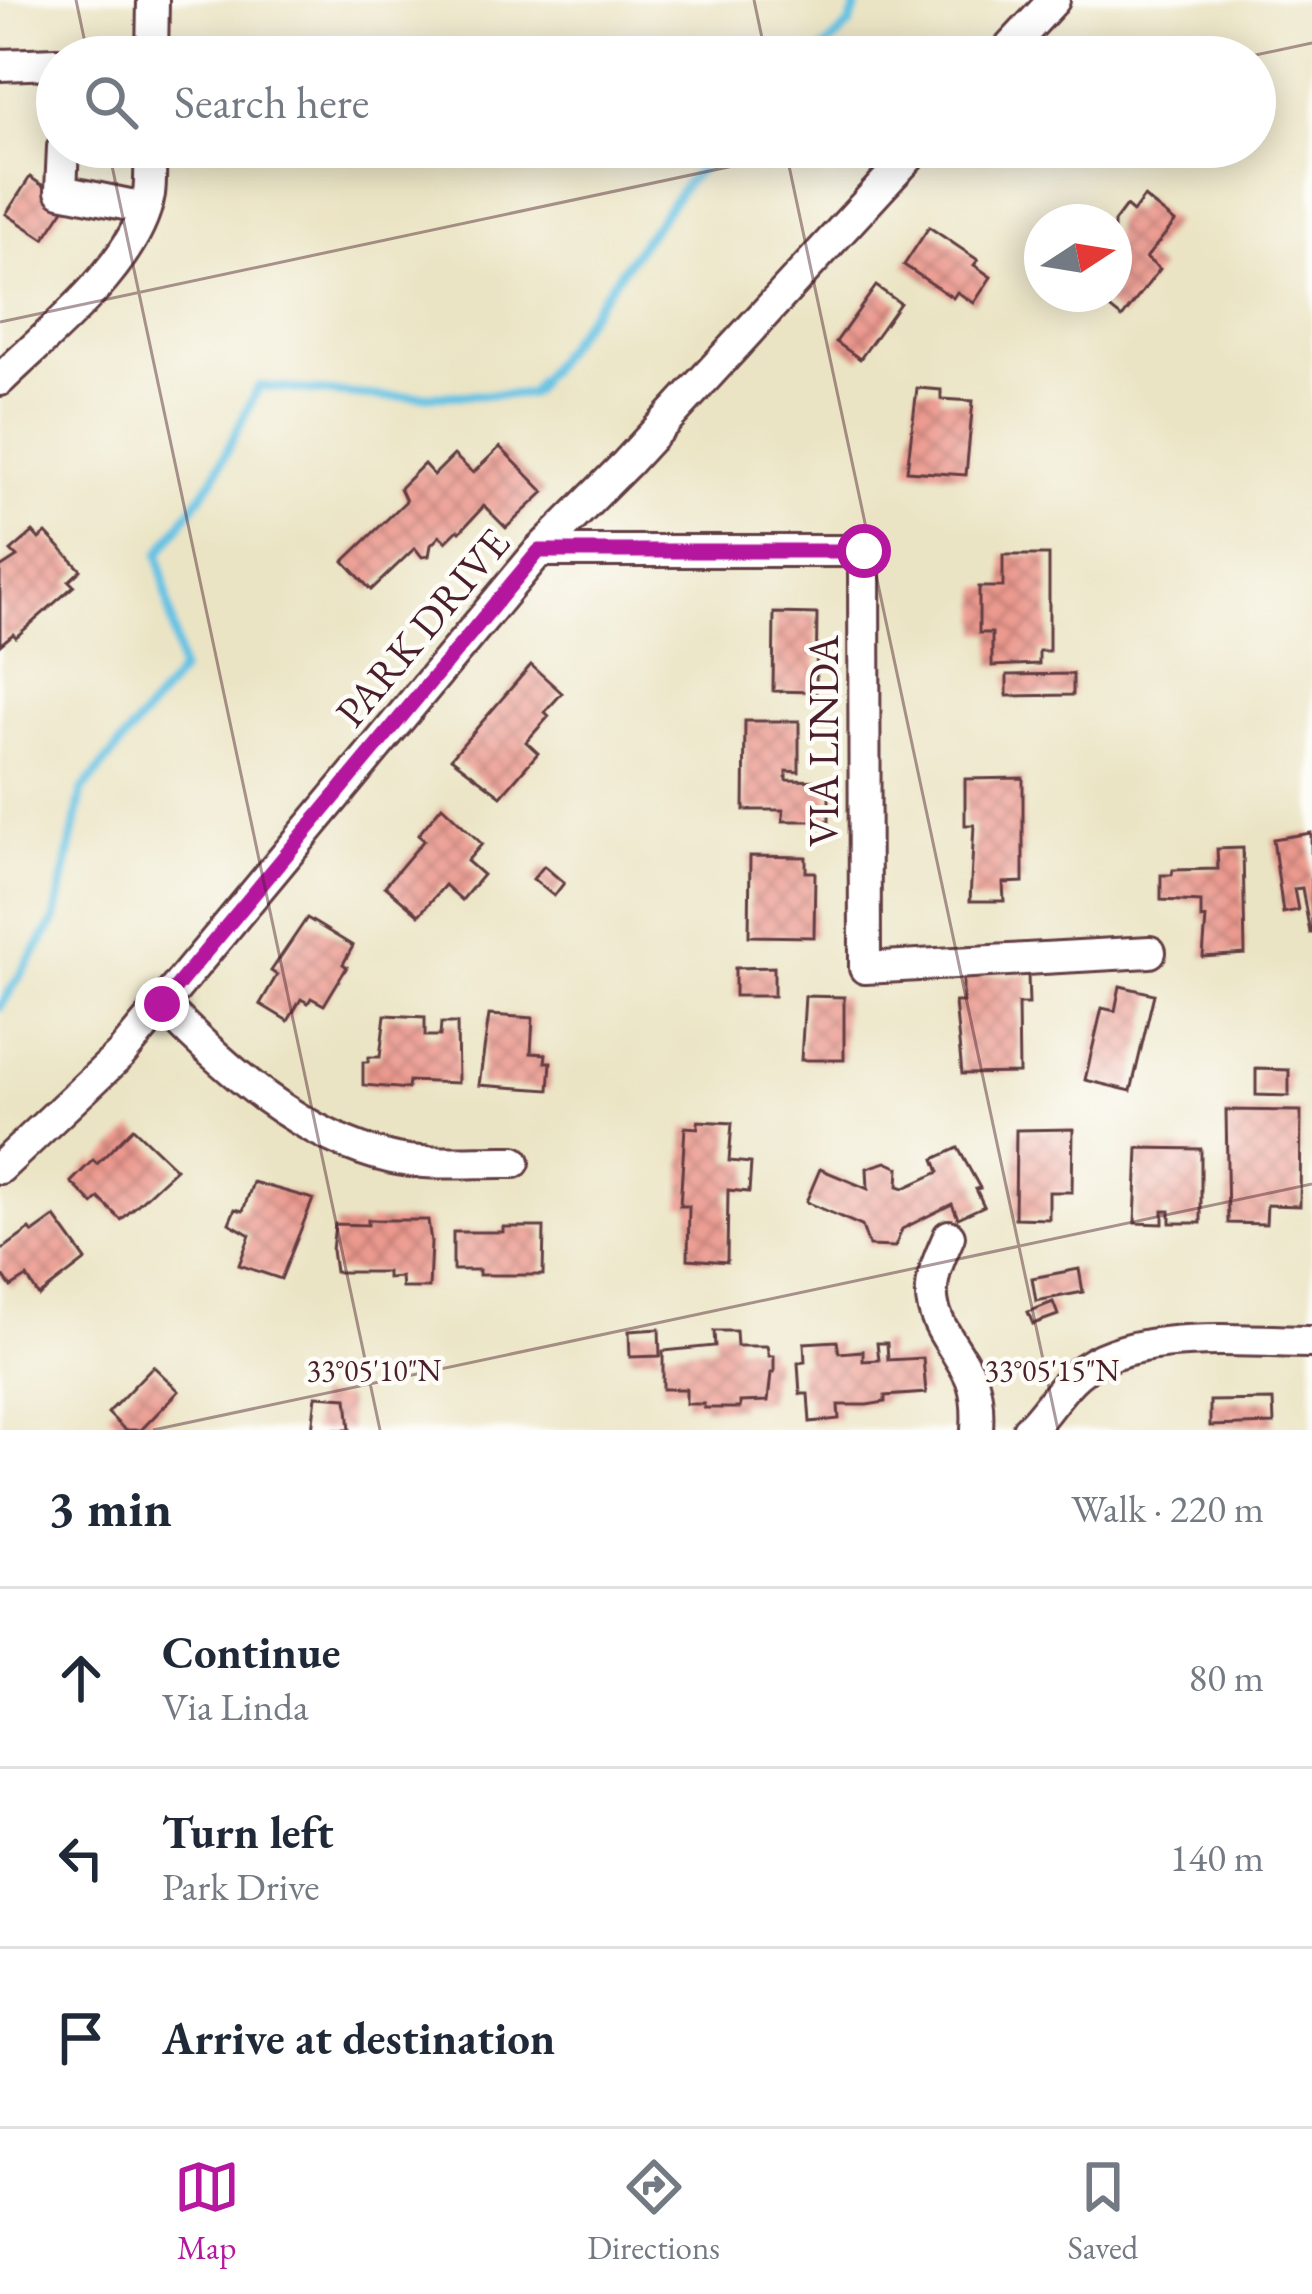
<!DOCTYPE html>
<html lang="en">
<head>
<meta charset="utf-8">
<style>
	:root { --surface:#fff; --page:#f6f6f7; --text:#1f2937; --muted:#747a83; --line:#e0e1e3; --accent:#b5179e }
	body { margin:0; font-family:"EB Garamond",serif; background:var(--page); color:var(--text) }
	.compass { position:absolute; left:1024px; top:204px; width:108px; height:108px; border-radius:50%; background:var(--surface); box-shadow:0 6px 30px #0003; rotate:78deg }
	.stop { position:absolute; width:36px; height:36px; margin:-27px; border:9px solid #b5179e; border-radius:50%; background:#fff }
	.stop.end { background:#b5179e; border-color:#fff; box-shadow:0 3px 12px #0008 }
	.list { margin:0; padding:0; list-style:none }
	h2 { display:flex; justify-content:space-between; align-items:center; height:156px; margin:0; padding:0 48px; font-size:51px }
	h2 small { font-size:39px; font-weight:400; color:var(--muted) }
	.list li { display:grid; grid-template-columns:78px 1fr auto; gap:36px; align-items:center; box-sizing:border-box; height:180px; padding:0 48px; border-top:3px solid var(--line) }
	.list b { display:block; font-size:45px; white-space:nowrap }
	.list p { margin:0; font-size:39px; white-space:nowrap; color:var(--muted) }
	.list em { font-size:39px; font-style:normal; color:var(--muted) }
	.icon { flex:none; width:66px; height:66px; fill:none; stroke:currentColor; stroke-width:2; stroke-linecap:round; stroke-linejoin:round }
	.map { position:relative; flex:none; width:1312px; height:1430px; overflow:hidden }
	.search { position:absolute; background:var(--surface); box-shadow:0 6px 30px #0003; left:36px; right:36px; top:36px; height:132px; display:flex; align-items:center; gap:30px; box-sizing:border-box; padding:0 42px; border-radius:66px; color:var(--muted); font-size:45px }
	.sheet { height:696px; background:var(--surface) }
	nav { display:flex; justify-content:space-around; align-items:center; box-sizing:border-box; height:168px; border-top:3px solid var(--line); background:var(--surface); font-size:33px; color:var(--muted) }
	nav a { display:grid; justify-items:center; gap:6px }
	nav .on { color:var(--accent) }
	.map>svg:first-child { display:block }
</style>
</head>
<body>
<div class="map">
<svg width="1312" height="1430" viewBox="0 0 1312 1430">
	<defs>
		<pattern id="building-cross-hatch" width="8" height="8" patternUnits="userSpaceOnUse" patternTransform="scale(3)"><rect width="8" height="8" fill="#ec9a8f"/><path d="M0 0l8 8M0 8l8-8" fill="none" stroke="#c17d75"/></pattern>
	</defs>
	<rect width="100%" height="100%" fill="#fdfcf7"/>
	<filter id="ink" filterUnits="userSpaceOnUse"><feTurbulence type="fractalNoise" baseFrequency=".00833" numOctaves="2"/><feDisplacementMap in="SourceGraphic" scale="24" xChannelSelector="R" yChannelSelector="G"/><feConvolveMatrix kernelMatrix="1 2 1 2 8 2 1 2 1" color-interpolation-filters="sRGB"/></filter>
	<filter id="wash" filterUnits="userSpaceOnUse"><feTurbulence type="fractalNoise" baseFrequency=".004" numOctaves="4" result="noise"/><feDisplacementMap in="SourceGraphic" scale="48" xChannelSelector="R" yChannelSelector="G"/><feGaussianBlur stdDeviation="2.7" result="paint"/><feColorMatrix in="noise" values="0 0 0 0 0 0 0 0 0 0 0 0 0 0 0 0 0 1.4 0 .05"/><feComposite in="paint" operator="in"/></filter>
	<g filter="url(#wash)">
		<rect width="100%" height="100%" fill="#ebe4c4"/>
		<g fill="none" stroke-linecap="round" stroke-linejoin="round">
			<g stroke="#65c2e3" stroke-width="9">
				<polyline points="816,57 849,25 859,0"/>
				<polyline points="0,1007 55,920 82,791 181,671 159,554 213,479 259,386 384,397 530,394 687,182 723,147"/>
			</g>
		</g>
		<g id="blocks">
			<g fill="url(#building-cross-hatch)">
				<polygon points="30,177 68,203 44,239 6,214"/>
				<polygon points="1144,197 1175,222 1146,258 1160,269 1122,318 1092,294 1114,294 1114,222 1126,206 1133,212"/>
				<polygon points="929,227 978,260 974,265 991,277 974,303 957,292 953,298 904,265"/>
				<polygon points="876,286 900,303 860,359 836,342"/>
				<polygon points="917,388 941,390 941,399 973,401 966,475 907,471"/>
				<polygon points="500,447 544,492 506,528 484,506 460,532 458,530 446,542 440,536 431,545 429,556 422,557 415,548 371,590 344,561 406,501 400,488 424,464 434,475 454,455 473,473"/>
				<polygon points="33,532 39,539 46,533 81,570 69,581 74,586 16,637 13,634 0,645 0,568 17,557 11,551"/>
				<polygon points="1003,555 1049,555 1049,651 1039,651 1039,664 992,666 992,633 979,633 979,587 1003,587"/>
				<polygon points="774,613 817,614 816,692 773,691"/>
				<polygon points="531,665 562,693 545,712 549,716 526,742 538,753 501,796 451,758"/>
				<polygon points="1073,674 1073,695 1007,696 1007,675"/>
				<polygon points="745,721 799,721 799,772 786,771 786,780 829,781 829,821 783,821 783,810 744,810"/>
				<polygon points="1023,778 1023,882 1003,883 1004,901 970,901 974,825 965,825 965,779"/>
				<polygon points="442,806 482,844 467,861 483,875 462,900 445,885 419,915 385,886 424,840 418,835"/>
				<polygon points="1311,833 1312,933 1310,933 1302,888 1294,889 1298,910 1283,913 1273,839"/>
				<polygon points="1243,848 1245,954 1203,957 1206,918 1201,919 1201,902 1161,900 1161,875 1172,875 1173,870 1218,869 1217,849"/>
				<polygon points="750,856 806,857 806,872 815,872 814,937 749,936"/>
				<polygon points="544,866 564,883 554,896 533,879"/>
				<polygon points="307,918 353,946 343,964 347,967 324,1005 311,998 308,1003 301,999 288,1021 260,1004 277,975 271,971"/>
				<polygon points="774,967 774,996 735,996 735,968"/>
				<polygon points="963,975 1028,975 1029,1004 1018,1004 1019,1073 962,1074 955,1002 963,1002"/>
				<polygon points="1120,986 1154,994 1131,1091 1085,1080 1102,1008 1115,1011"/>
				<polygon points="805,996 844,997 844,1060 801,1060"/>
				<polygon points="385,1015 425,1017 425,1036 440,1036 441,1023 457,1023 458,1083 409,1081 408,1089 363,1085 363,1062 368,1062 369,1057 380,1057"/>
				<polygon points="489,1015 533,1018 531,1053 546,1054 545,1062 551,1062 549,1090 479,1085"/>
				<polygon points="1256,1069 1289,1070 1289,1096 1256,1095"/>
				<polygon points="1226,1110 1301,1111 1300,1206 1267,1205 1266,1224 1228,1223"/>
				<polygon points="698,1121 732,1123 729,1161 751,1163 749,1192 728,1190 727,1262 688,1259 689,1206 680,1206 685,1127 698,1128"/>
				<polygon points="133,1128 176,1169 121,1220 99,1198 93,1204 71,1182 93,1160 97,1164"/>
				<polygon points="1073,1129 1072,1192 1049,1192 1049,1219 1015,1218 1016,1130"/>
				<polygon points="958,1148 980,1188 976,1189 984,1206 958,1218 952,1204 902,1229 895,1247 869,1246 862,1226 806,1202 820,1169 868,1189 867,1168 886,1162 899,1168 898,1186 904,1188 939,1172 934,1159"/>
				<polygon points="1138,1148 1201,1149 1201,1223 1170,1223 1170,1211 1163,1211 1163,1224 1135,1223"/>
				<polygon points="253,1182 313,1199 281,1279 239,1265 250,1235 229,1223 235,1209 243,1211"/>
				<polygon points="55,1217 86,1260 39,1296 27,1277 11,1287 4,1277 0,1279 0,1251 30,1229 33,1233"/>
				<polygon points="368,1220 428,1220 431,1242 429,1288 402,1288 401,1277 387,1278 387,1272 335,1272 332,1250 335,1224 368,1225"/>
				<polygon points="503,1227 544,1227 543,1275 479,1275 479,1270 453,1270 453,1232 503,1232"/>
				<polygon points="1079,1269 1083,1292 1036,1301 1032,1278"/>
				<polygon points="1053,1302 1058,1315 1033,1324 1028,1312"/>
				<polygon points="659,1329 660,1356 630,1357 629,1331"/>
				<polygon points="714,1331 736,1331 737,1346 767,1346 769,1356 774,1356 774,1372 771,1373 768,1401 740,1402 740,1408 704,1408 704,1404 686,1404 686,1389 663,1389 663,1351 715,1346"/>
				<polygon points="837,1341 839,1353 863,1351 863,1361 879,1360 877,1343 887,1343 888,1360 923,1358 926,1393 885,1396 885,1402 867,1405 838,1405 839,1419 810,1422 808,1394 800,1394 798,1363 805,1362 804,1343"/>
				<polygon points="153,1366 179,1391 141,1430 125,1430 108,1413"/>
				<polygon points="316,1396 347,1398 350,1430 312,1430"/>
				<polygon points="1273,1400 1274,1424 1210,1426 1210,1401"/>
			</g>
		</g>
	</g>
	<g filter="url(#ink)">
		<use href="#blocks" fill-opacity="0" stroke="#623d42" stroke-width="3"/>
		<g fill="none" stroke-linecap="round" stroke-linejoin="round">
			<g stroke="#623d42" stroke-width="36">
				<g id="minor">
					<polyline points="152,57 153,0"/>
					<polyline points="1001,57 1054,0"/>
					<polyline points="0,65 57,63"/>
					<polyline points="63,147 61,191 144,208"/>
					<path d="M0 380C49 332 137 264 149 194 151 179 150 162 150 147"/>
					<polyline points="539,551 864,551 865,968 1150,952"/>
					<path d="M162 1004C226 1070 301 1137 392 1158 427 1166 477 1161 514 1162"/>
					<polyline points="0,1168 121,1054 539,551 626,464 918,147"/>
					<path d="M949 1236C942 1253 933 1270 932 1289 929 1325 962 1352 973 1383 978 1399 978 1414 977 1430"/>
					<path d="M1028 1430C1046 1414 1058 1390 1077 1374 1131 1328 1244 1342 1312 1342"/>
				</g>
			</g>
			<use href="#minor" stroke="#fff" stroke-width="30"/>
		</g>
	</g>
	<g fill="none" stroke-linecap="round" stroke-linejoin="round" filter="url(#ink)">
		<polyline stroke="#b5179e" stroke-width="15" points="162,1004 539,551 864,551"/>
	</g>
	<path fill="none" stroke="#4a1f2b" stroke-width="3" stroke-opacity="0.45" d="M76 0 88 57M754 0 766 57M1246 57 1312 43M108 147 380 1430M785 147 1058 1430M0 322 822 147M153 1430 1312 1184"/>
	<g text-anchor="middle" stroke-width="9" stroke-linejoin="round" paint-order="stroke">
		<g font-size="42" fill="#4a1f2b" stroke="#fdfcf7">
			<text transform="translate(422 627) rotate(-50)" y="15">PARK DRIVE</text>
			<text transform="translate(823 741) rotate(-90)" y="15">VIA LINDA</text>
		</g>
	</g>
	<g font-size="30" text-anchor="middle" fill="#4a1f2b" stroke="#fdfcf7" stroke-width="9" stroke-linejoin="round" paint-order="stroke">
		<text x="374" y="1381">33°05'10"N</text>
		<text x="1052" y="1381">33°05'15"N</text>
	</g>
</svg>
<svg class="compass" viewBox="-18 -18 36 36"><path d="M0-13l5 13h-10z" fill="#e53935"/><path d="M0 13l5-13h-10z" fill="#747a83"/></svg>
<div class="stop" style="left:864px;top:551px"></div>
<div class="stop end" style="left:162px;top:1004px"></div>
<div class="search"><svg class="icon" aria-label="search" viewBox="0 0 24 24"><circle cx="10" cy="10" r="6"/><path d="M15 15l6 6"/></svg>Search here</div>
</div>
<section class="sheet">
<h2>3 min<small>Walk · 220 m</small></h2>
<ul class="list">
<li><svg class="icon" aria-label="ahead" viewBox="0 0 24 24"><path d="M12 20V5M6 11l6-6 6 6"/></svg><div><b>Continue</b><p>Via Linda</p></div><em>80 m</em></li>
<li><svg class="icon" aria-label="left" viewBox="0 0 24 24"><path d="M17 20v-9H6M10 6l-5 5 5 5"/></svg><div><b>Turn left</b><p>Park Drive</p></div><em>140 m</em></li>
<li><svg class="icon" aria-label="arrive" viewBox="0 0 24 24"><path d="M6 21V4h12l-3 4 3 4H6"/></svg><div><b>Arrive at destination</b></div></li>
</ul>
</section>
<nav>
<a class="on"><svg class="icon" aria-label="map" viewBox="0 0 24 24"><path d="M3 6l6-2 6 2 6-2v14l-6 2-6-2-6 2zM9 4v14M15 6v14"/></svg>Map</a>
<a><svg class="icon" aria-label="directions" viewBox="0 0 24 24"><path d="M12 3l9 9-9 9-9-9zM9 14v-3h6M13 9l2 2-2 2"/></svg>Directions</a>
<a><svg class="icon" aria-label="saved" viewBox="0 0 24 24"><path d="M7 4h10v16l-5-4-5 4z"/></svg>Saved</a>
</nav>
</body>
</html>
